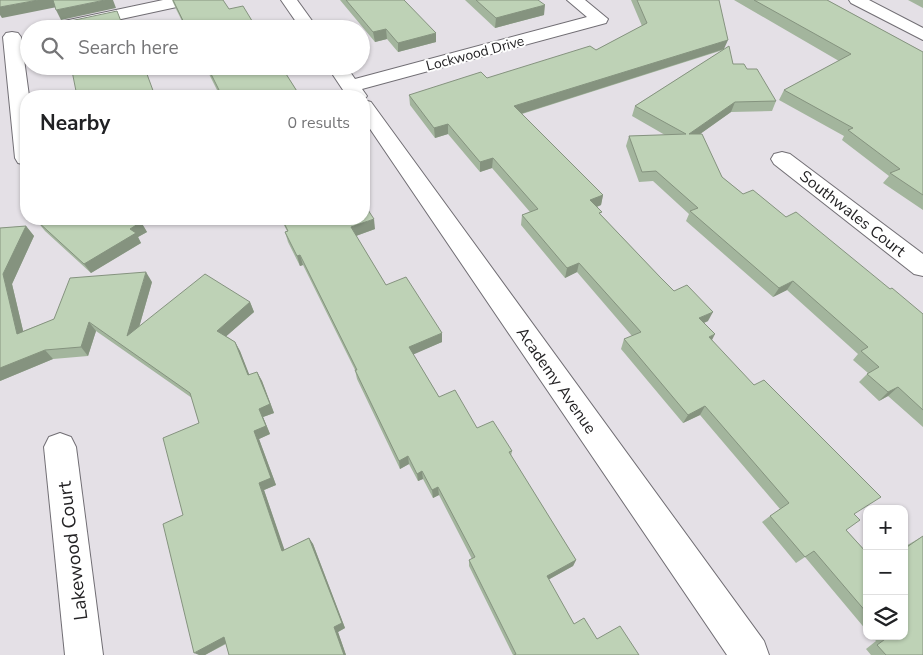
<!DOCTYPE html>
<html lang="en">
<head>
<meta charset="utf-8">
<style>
	:root { --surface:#fff; --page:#f6f6f6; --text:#202124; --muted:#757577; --line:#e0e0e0 }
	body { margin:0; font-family:"Nunito Sans",sans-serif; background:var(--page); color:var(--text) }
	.controls { position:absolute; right:15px; bottom:15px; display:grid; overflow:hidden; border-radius:10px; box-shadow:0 1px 4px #0004 }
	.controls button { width:45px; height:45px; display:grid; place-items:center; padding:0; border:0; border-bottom:1px solid var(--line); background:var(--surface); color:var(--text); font:25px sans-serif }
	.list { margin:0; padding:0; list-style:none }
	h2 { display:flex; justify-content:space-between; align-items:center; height:65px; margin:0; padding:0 20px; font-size:21px }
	h2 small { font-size:16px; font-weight:400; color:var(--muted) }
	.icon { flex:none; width:28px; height:28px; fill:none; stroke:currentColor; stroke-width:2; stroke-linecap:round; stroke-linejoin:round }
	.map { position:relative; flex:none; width:923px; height:655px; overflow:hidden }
	.search { position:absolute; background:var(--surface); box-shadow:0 1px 4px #0004; left:20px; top:20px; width:350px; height:55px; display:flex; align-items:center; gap:12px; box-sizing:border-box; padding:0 18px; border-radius:28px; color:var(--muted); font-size:19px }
	.panel { position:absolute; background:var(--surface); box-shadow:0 1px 4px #0004; left:20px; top:90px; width:350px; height:135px; border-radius:20px }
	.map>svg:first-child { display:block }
</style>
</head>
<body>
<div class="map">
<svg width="923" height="655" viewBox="0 0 923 655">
	<rect width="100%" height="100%" fill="#e4e0e6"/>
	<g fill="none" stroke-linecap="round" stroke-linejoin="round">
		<g stroke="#716e74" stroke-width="2">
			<g id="minor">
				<polygon points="163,0 194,0 186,5 75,29 42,29 44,25 50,24"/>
				<polygon points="281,0 297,0 318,29 301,29"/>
				<polygon points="567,0 585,0 608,19 606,23 362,89 367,96 364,100 371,102 764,641 769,655 727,655 364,120 364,96 347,96 327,66 346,66 355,79 587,17"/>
				<polygon points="849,0 869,0 923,28 923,40 851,3"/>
				<polygon points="12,32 18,33 21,37 29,96 26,96 26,165 18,163 15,158 3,37 6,33"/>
				<polygon points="782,152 790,154 923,254 923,276 914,274 774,164 771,159 774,154"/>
				<polygon points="60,433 71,437 76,447 103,655 65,655 44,447 49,437"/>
			</g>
		</g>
		<use href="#minor" fill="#fff" fill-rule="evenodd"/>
	</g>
	<g fill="#a3b59d">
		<polygon points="172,0 229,9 257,29 186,29 176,9"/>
		<polygon points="340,0 404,0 436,42 398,52 387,39 375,42"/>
		<polygon points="465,0 538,0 544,15 495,28"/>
		<polygon points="631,0 719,0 724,49 733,64 747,69 776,101 772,111 731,112 700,134 722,177 743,194 786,217 890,289 923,314 923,427 888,396 879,401 859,382 868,373 853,360 858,354 787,290 773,297 686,221 689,214 653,181 639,182 626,146 629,136 665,135 632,116 635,106 723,50 522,114 603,195 601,205 597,207 601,215 660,277 674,291 708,321 704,323 712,340 854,514 846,530 867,553 867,631 805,557 796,563 762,522 770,516 780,509 700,415 683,423 621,349 624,339 632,336 577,272 565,278 521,225 522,215 530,212 492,168 480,172 448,134 435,138 410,105 409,95 487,78 596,50 642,26"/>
		<polygon points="734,0 827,0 923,52 923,210 883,183 889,176 842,140 844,136 779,100 784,90 839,61"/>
		<polygon points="908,0 923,0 923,8"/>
		<polygon points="205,66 281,66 300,96 220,96"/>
		<polygon points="281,219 364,219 375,229 356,236 386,285 442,342 413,354 439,397 477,428 512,451 511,456 576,560 573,566 548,580 574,624 597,639 639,655 513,655 469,566 469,560 472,559 439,495 433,498 423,479 418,481 409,464 400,469 357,379 355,370 303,265 300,266 288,242 285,232 287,231"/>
		<polygon points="37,221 141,222 147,232 138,237 141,243 91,273 45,231"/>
		<polygon points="26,226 34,236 12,284 23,331 152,282 139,327 250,302 254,312 226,336 235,342 240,351 249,375 257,372 262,381 274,413 263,417 270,434 259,439 276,485 264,490 284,550 309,538 313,544 345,628 338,632 346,655 229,655 226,644 205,655 199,655 183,515 199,423 192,398 96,331 88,356 53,359 0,381 0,228"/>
		<polygon points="923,536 923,655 871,655 866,649 876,641 872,636 904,636 904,547"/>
	</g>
	<g fill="#85937f">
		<polygon points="38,0 54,0 57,7 2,18 0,15 0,7"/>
		<polygon points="105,0 113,0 116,8 61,20 56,10"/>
		<polygon points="545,5 544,15 495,28 496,18"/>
		<polygon points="386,29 387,39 375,42 373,32"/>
		<polygon points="436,33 436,42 398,52 398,43"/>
		<polygon points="728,40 724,49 514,116 514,106"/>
		<polygon points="735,102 731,112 686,144 689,134"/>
		<polygon points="448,124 448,134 435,138 434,128"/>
		<polygon points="493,158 492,168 480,172 480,162"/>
		<polygon points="603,195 601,205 588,210 590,200"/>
		<polygon points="374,219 375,229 353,237 351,227"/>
		<polygon points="141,222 147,232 138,237 141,243 91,273 84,264 130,229"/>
		<polygon points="26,226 34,236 12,284 26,343 17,334 3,274"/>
		<polygon points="300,255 303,265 300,266 297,256"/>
		<polygon points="579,263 577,272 565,278 567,268"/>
		<polygon points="146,272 152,282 134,345 127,336"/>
		<polygon points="793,281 787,290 773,297 779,288"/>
		<polygon points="250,302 254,312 222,340 217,331"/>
		<polygon points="713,312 708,321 694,327 699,318"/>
		<polygon points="89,322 96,331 88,356 81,347"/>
		<polygon points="442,333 442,342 410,356 409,347"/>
		<polygon points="715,334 710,344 709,337"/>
		<polygon points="235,342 240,351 253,384 248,375"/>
		<polygon points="45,350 53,359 0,381 0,368"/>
		<polygon points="257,372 262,381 274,413 263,417 270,434 259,439 276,485 264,490 287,557 282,551 259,483 254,431 259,409"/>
		<polygon points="898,387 888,396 879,401 888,392"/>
		<polygon points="705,406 700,415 683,423 688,415"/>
		<polygon points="408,456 409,464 400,469 399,461"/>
		<polygon points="422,471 423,479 418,481 417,474"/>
		<polygon points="438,487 439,495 433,498 432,490"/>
		<polygon points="309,538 313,544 345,628 338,632 346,655 344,655 334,627"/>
		<polygon points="576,560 573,566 544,582 547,576"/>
		<polygon points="224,637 230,641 205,655 199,655 194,653"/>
	</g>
	<g fill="#bed2b6" stroke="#85937f">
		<polygon points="0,0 38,0 0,7"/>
		<polygon points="53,0 105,0 56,10"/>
		<polygon points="173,0 223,0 229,9 243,6 257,29 187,29"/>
		<polygon points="346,0 404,0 436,33 398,43 386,29 373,32"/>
		<polygon points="476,0 538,0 545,5 496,18"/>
		<polygon points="637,0 719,0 728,40 514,106 603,195 590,200 602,212 599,213 660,277 674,291 687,285 713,312 699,318 715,334 709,337 754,385 764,380 881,497 854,514 860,520 846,530 867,553 867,613 814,551 805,557 770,516 789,503 705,406 688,415 624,339 641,332 579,263 567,268 522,215 538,209 493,158 480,162 448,124 434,128 409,95 481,72 487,78 590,46 596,50 647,23"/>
		<polygon points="754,0 827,0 923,52 923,195 890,173 900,169 848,130 853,128 784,90 851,54"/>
		<polygon points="117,11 124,29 61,29 59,21 70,21"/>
		<polygon points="729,46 733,64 744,64 747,69 757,69 776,101 735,102 689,134 702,134 722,177 743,194 753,190 786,217 796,212 890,289 892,288 923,314 923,410 898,387 888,392 867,374 879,367 861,351 868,347 793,281 779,288 690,211 698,208 656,171 642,172 629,136 686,134 635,106"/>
		<polygon points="71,66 144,66 155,96 77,96"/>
		<polygon points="207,66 281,66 300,96 222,96"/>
		<polygon points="364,204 374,219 351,227 386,285 406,277 442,333 409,347 439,397 455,390 477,428 493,421 512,451 509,452 576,560 547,576 574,624 584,618 597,639 620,626 639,655 514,655 516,654 469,560 475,557 438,487 432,490 422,471 417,474 408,456 399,461 355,370 357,370 300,255 297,256 285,232 288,231 282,219 364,219"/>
		<polygon points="41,219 137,219 141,222 130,229 136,233 84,264 37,221"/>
		<polygon points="26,226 3,274 17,334 54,319 70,278 146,272 127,336 205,274 250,302 217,331 235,342 248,375 257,372 270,404 259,409 266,426 254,431 271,478 259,483 282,551 309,538 342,623 334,627 344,655 229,655 224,637 194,653 163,524 183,515 163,438 199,423 190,393 89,322 81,347 45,350 0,368 0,228"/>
		<polygon points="923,536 923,655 886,655 877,645 888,637 887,636 904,636 904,549"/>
	</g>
	<g text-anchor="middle" stroke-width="4" stroke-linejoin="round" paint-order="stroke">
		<g font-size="14" fill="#242325" stroke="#fff">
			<text transform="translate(475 53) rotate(-15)" y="5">Lockwood Drive</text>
		</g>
		<g font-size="16" fill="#242325" stroke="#fff">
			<text transform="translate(853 213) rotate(38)" y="6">Southwales Court</text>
			<text transform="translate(557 380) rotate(55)" y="6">Academy Avenue</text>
		</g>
		<g font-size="19" fill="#242325" stroke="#fff">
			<text transform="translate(72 551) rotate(-97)" y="7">Lakewood Court</text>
		</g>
	</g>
</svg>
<div class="controls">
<button>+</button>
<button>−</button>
<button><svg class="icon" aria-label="layers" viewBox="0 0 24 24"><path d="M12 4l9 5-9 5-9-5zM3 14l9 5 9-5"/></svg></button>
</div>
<div class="search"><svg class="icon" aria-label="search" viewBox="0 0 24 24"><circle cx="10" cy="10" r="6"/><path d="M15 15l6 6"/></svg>Search here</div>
<section class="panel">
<h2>Nearby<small>0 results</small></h2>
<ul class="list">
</ul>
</section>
</div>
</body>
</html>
